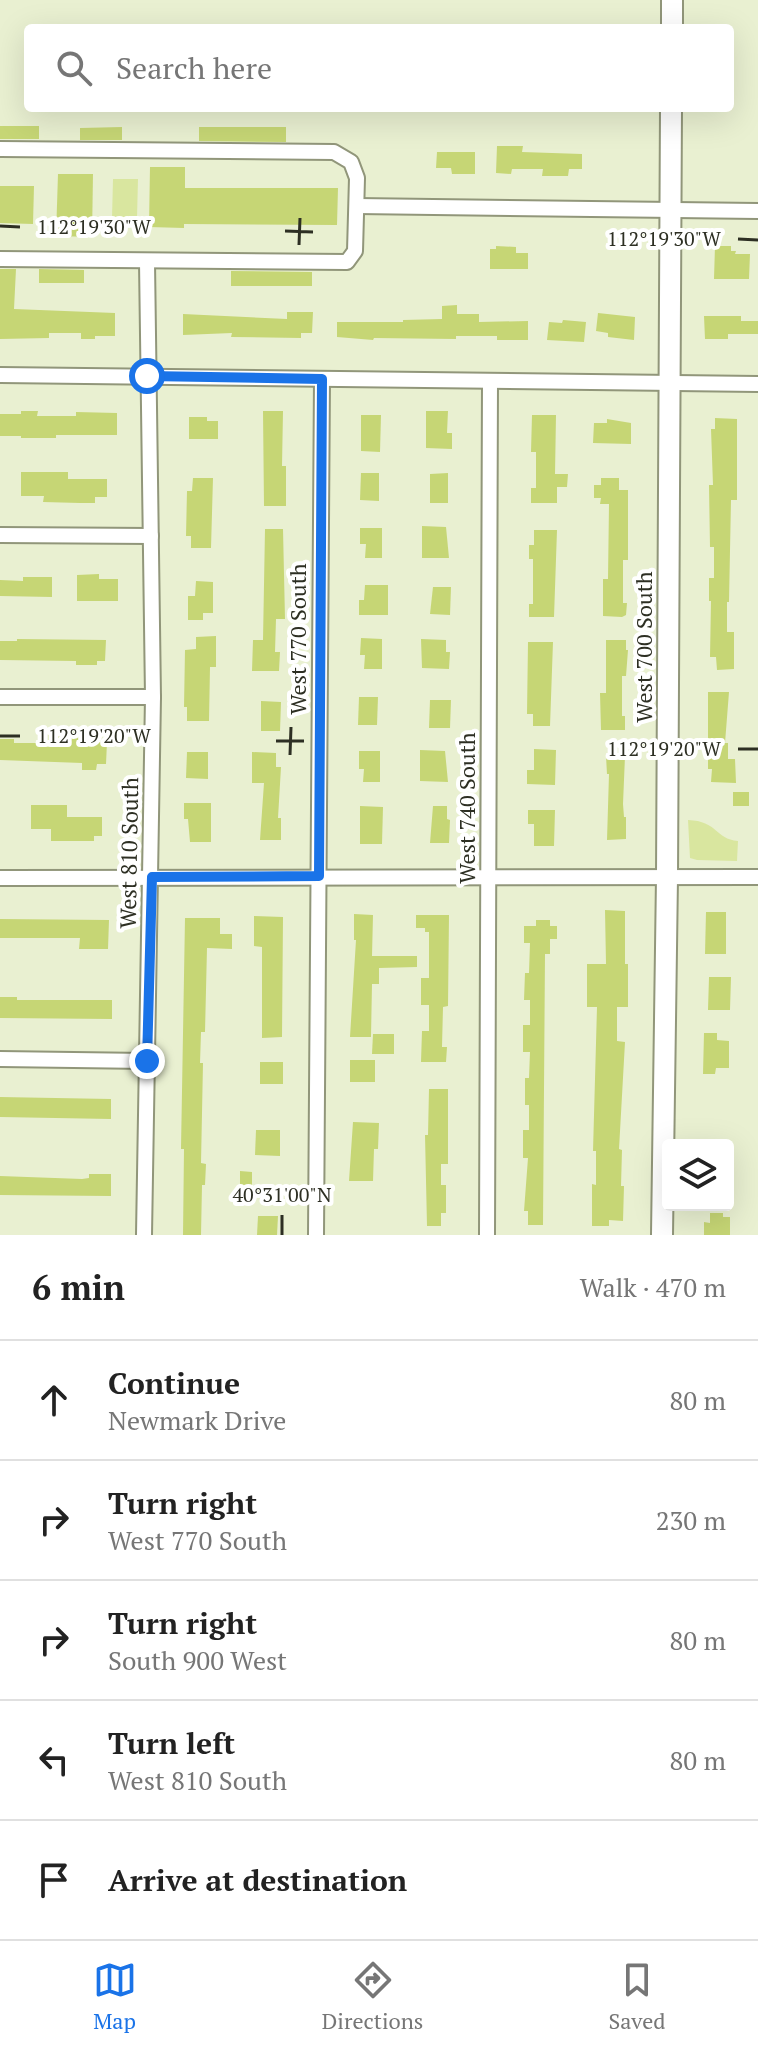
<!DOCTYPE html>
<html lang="en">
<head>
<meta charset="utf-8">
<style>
	:root { --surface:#fff; --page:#f2f2f2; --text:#222; --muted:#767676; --line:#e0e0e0; --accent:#1a73e8 }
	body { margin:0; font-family:"PT Serif",serif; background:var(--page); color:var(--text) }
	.controls { position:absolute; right:24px; bottom:24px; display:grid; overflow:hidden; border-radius:8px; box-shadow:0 8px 32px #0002 }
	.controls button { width:72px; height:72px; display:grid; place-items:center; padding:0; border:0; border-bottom:2px solid var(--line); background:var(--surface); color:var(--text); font:40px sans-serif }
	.stop { position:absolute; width:24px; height:24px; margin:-18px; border:6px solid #1a73e8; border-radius:50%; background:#fff }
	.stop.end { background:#1a73e8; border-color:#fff; box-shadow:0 2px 8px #0008 }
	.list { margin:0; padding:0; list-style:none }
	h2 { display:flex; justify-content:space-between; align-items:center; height:104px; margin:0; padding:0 32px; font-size:34px }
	h2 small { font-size:26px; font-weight:400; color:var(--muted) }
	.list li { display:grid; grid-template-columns:52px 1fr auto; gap:24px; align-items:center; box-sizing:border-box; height:120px; padding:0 32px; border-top:2px solid var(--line) }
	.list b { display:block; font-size:30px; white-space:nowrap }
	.list p { margin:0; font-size:26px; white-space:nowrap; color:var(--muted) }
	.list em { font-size:26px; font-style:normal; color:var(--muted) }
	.icon { flex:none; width:44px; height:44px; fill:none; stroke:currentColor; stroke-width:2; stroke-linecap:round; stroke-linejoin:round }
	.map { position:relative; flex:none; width:758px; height:1235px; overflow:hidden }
	.search { position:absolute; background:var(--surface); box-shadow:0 8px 32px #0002; left:24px; right:24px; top:24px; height:88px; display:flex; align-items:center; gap:20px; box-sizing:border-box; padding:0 28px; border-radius:8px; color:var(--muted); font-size:30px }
	.sheet { height:704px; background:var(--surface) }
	nav { display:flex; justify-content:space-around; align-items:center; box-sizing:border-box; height:112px; border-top:2px solid var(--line); background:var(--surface); font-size:22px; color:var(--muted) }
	nav a { display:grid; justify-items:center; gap:4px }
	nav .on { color:var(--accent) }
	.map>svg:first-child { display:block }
</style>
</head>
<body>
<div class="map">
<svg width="758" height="1235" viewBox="0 0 758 1235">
	<rect width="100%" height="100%" fill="#e9f0d1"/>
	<g fill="#d9e69f">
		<polygon points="113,179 138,179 137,218 112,218"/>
		<path d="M688 820C718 821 715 839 738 841L737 861 697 860 690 858Z"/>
	</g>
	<g fill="#c6d675">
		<rect x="0" y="126" width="39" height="13"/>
		<polygon points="122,127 122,140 80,140 80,128"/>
		<polygon points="199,127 286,127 286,142 199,141"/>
		<polygon points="497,146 523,146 522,152 582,154 582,169 569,169 568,176 542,176 543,169 512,169 511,174 496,173"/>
		<polygon points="437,152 475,152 475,174 452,174 451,168 436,168"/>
		<polygon points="150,167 185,167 185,188 338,188 337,225 184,224 184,228 149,227"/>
		<polygon points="58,174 93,174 92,237 56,236"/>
		<polygon points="0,186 34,186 33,224 0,223"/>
		<polygon points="496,246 516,247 516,253 528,253 528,269 490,269 490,249 496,249"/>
		<polygon points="715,246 731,246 731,251 736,251 735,254 750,254 749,279 714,279"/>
		<polygon points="0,269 16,269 14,309 115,313 115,336 95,336 95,339 81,339 81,333 49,333 49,338 0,339"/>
		<polygon points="39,269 84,270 84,283 39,283"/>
		<polygon points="231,271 312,272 312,286 231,286"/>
		<polygon points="457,305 457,314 479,314 479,322 528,321 528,340 497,340 497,336 456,336 456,339 374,338 373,340 337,337 337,322 403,322 403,320 442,319 442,306"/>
		<polygon points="287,312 313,312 312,333 301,333 301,338 231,337 232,333 183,335 183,314 287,319"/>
		<polygon points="598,313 635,317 634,340 608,337 608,333 596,331"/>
		<polygon points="704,316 741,316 741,321 758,321 758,334 728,334 728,339 705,339"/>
		<polygon points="563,320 586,322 584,342 547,340 549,322 562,323"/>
		<polygon points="21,411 38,411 37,416 76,416 76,412 117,413 117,435 56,435 56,438 21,438 21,436 0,436 0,414 21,414"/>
		<polygon points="263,411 283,411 282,466 286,466 286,506 264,506"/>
		<polygon points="426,411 448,411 447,433 452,433 452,449 426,448"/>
		<polygon points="361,415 381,415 380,452 361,451"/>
		<polygon points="532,415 556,415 555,474 568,474 567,487 557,487 557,503 531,503 531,488 536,488 536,452 531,452"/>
		<polygon points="189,417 207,417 207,421 218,421 218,439 189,439"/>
		<polygon points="715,418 737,419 737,500 731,500 729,602 727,602 727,632 734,632 734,669 717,670 716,657 710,657 711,601 709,601 709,578 714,578 714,547 710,547 709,485 713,485 711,429 715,429"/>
		<polygon points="607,419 631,423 631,444 593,443 594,423 607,423"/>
		<polygon points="21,472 68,472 68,479 107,479 107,497 95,497 95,503 80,503 43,502 44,496 21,496"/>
		<polygon points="361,473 379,473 379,501 360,500"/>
		<polygon points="448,473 448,503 430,503 430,474"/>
		<polygon points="193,478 213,478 211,548 191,548 191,536 186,536 187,491 192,491"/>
		<polygon points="601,478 619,478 619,490 628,490 628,560 623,560 623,603 627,603 626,615 622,617 603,616 603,579 608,579 609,504 600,504 601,498 594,498 594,485 601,485"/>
		<polygon points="422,526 446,527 449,558 422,558"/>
		<polygon points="360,528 382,528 382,558 365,558 366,544 360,544"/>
		<polygon points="265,529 283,529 285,619 276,619 275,652 280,652 279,671 252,671 253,640 263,640"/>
		<polygon points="534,530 557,530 554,617 529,617 529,604 533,604 533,559 529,559 529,545 534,545"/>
		<polygon points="99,574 99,579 118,579 118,601 77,601 77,575"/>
		<polygon points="23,577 52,577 52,597 0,596 0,580 23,581"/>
		<polygon points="196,581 213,582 213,613 203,613 203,620 188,620 188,596 195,596"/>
		<polygon points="365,585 388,585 388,615 359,615 359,600 364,600"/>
		<polygon points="433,587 451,587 450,615 430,614"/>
		<polygon points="216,636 216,667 210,667 209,721 187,721 187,707 184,707 185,650 196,649 196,637"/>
		<polygon points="361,638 382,639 382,669 364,669 365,655 360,655"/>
		<polygon points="17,639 106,640 105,661 97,661 97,665 76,665 76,661 0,660 0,641 17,641"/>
		<polygon points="421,639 446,640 446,652 450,652 449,669 422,668"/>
		<polygon points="606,640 626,640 626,650 628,650 626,676 622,676 622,716 625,716 625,730 601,730 600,693 606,693"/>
		<polygon points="528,642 553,642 550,726 533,726 533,714 527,714"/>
		<polygon points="708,692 729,692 725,743 728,743 728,759 735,759 736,783 711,782 712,769 708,769"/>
		<polygon points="359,697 378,697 377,725 358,725"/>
		<polygon points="430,700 451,700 450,728 429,728"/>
		<polygon points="261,701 281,702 280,731 261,731"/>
		<polygon points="48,734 95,735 96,742 107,742 106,764 97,764 96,770 82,770 82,763 0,760 0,739 14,739 14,743 39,743 39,740 48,740"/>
		<polygon points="534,749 556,750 555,785 527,784 527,770 534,770"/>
		<polygon points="420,750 445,751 448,782 420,781"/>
		<polygon points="359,751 380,751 380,782 363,782 364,769 359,769"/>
		<polygon points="187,752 208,752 208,779 186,778"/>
		<polygon points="252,752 276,753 276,767 281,767 278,818 281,818 281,840 260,840 264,783 252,783"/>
		<polygon points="606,756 625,756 623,804 624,817 626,817 626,839 607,840 609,774 607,774"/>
		<rect x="733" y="792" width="16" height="14"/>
		<polygon points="184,803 211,803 211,842 190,842 188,819 184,819"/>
		<polygon points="31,805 67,805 67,817 102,817 102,836 94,836 94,841 51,841 51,829 31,829"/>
		<polygon points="360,806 383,807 382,844 360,844"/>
		<polygon points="433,806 447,806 447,819 450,820 449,843 430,843"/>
		<polygon points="528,810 555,810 554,846 534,846 534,824 528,824"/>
		<polygon points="605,910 625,911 625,964 628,964 628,1007 617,1007 617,1041 625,1042 619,1149 622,1150 621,1186 624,1186 623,1221 609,1220 609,1226 592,1226 592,1184 596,1185 596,1151 593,1151 597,1007 587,1007 587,964 606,964"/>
		<polygon points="706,912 726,912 726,954 705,954"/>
		<polygon points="354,914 373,915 372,956 417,956 417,967 379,968 379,984 372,984 371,1037 350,1037 356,940 354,940"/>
		<polygon points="416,915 449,915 448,1006 443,1007 442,1047 447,1047 446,1062 421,1062 422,1031 429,1031 429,1005 421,1005 421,978 429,978 429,932 425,932 425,928 416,928"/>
		<polygon points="254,916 283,917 282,1037 262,1038 262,947 254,946"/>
		<polygon points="185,918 220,918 220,934 232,934 232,949 207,948 205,1032 201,1032 200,1063 203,1063 201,1163 206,1164 205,1185 202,1185 201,1235 183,1235 184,1149 181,1149"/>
		<polygon points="0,919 109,920 108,949 79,949 80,938 0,938"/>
		<polygon points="536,920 550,920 550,926 557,926 557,939 550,939 550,954 545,954 543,1225 528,1225 528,1211 524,1211 528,1158 523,1158 523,1130 529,1130 529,1105 525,1105 525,1078 529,1078 530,1052 523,1052 523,1025 530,1025 530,1000 524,1000 525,973 529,973 530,943 524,943 524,926 536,926"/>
		<polygon points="709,977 731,977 730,1010 708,1010"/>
		<polygon points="0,997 17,997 17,1000 112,1000 112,1019 0,1018"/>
		<polygon points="704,1033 717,1033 717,1040 729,1041 729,1068 716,1068 715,1074 703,1074"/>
		<polygon points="373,1034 394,1034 394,1054 372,1054"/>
		<rect x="350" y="1060" width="25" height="22"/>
		<rect x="260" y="1062" width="23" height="22"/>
		<polygon points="429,1089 448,1089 448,1164 441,1164 441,1185 446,1185 446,1213 441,1213 441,1226 427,1226 425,1135 428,1135"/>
		<polygon points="0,1097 111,1099 111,1119 0,1117"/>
		<polygon points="353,1122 379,1123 378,1149 374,1149 373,1181 349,1181"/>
		<polygon points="256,1130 280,1130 280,1156 255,1155"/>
		<polygon points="240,1171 252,1172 252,1199 240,1199"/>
		<polygon points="89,1174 111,1174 111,1196 0,1195 0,1176 82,1179 89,1178"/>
		<polygon points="710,1213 723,1213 723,1217 730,1217 730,1235 704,1235 704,1222 710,1223"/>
		<polygon points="258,1216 278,1216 277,1235 257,1235"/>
	</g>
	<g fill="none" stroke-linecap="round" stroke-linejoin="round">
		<g stroke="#91967a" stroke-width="18">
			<g id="street">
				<polyline points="0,149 334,152 351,162 357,178 355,251 347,262 0,259"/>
				<polyline points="357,206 758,211"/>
				<polyline points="0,375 758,384"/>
				<polyline points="0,535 151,536"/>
				<polyline points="0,697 153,697"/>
				<polyline points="0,878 758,877"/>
				<polyline points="0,1059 147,1061"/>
				<polyline points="144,1235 153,697 147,262"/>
				<polyline points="316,1235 322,379"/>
				<polyline points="487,1235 490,382"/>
			</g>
		</g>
		<g stroke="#91967a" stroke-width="24">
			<g id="secondary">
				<polyline points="672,28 672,0"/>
				<polyline points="662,1235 667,877 671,108"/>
			</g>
		</g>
		<use href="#street" stroke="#fff" stroke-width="14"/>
		<use href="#secondary" stroke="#fff" stroke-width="20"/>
	</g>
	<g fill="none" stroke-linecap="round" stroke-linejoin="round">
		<polyline stroke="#1a73e8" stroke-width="10" points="147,376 322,379 319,876 152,877 147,1061"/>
	</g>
	<path fill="none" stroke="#2d2f23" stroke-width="3" d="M0 226 20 227M285 231 313 232M738 239 758 240M299 245 300 218M0 736H20M276 741H304M738 749H758M290 755 291 727M282 1235V1215"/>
	<g text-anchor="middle" stroke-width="8" stroke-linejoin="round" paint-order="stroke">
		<g font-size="22" fill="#2d2f23" stroke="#fff">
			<text transform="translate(298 639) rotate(-90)" y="8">West 770 South</text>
			<text transform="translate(644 647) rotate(-90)" y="8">West 700 South</text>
			<text transform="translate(467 808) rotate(-90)" y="8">West 740 South</text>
			<text transform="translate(129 853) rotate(-89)" y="8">West 810 South</text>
		</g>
	</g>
	<g font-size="20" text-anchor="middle" fill="#2d2f23" stroke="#fff" stroke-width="8" stroke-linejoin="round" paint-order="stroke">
		<text x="94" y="234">112°19'30"W</text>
		<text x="664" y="246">112°19'30"W</text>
		<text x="94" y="743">112°19'20"W</text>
		<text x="664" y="756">112°19'20"W</text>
		<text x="282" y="1202">40°31'00"N</text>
	</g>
</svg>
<div class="controls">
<button><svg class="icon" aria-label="layers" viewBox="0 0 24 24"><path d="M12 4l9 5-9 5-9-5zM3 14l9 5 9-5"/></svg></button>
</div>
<div class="stop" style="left:147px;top:376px"></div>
<div class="stop end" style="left:147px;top:1061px"></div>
<div class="search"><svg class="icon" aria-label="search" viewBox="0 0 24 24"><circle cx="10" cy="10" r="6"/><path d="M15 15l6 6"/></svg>Search here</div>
</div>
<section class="sheet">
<h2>6 min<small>Walk · 470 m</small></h2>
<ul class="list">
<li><svg class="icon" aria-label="ahead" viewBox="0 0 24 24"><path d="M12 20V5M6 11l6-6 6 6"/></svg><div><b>Continue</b><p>Newmark Drive</p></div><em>80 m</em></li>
<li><svg class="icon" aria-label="right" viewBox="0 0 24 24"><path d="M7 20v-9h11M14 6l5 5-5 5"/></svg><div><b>Turn right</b><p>West 770 South</p></div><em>230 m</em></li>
<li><svg class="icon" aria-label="right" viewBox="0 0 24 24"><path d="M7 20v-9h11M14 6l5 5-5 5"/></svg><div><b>Turn right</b><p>South 900 West</p></div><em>80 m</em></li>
<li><svg class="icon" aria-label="left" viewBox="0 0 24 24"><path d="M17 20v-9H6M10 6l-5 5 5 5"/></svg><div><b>Turn left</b><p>West 810 South</p></div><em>80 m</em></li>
<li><svg class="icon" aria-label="arrive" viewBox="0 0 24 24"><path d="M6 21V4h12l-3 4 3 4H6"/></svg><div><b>Arrive at destination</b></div></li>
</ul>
</section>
<nav>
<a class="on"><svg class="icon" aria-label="map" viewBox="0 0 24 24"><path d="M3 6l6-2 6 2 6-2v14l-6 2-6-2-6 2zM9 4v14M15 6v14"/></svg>Map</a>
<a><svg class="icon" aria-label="directions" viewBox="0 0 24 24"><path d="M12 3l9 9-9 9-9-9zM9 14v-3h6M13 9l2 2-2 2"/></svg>Directions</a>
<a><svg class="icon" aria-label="saved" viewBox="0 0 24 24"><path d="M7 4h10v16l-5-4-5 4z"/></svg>Saved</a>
</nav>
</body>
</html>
